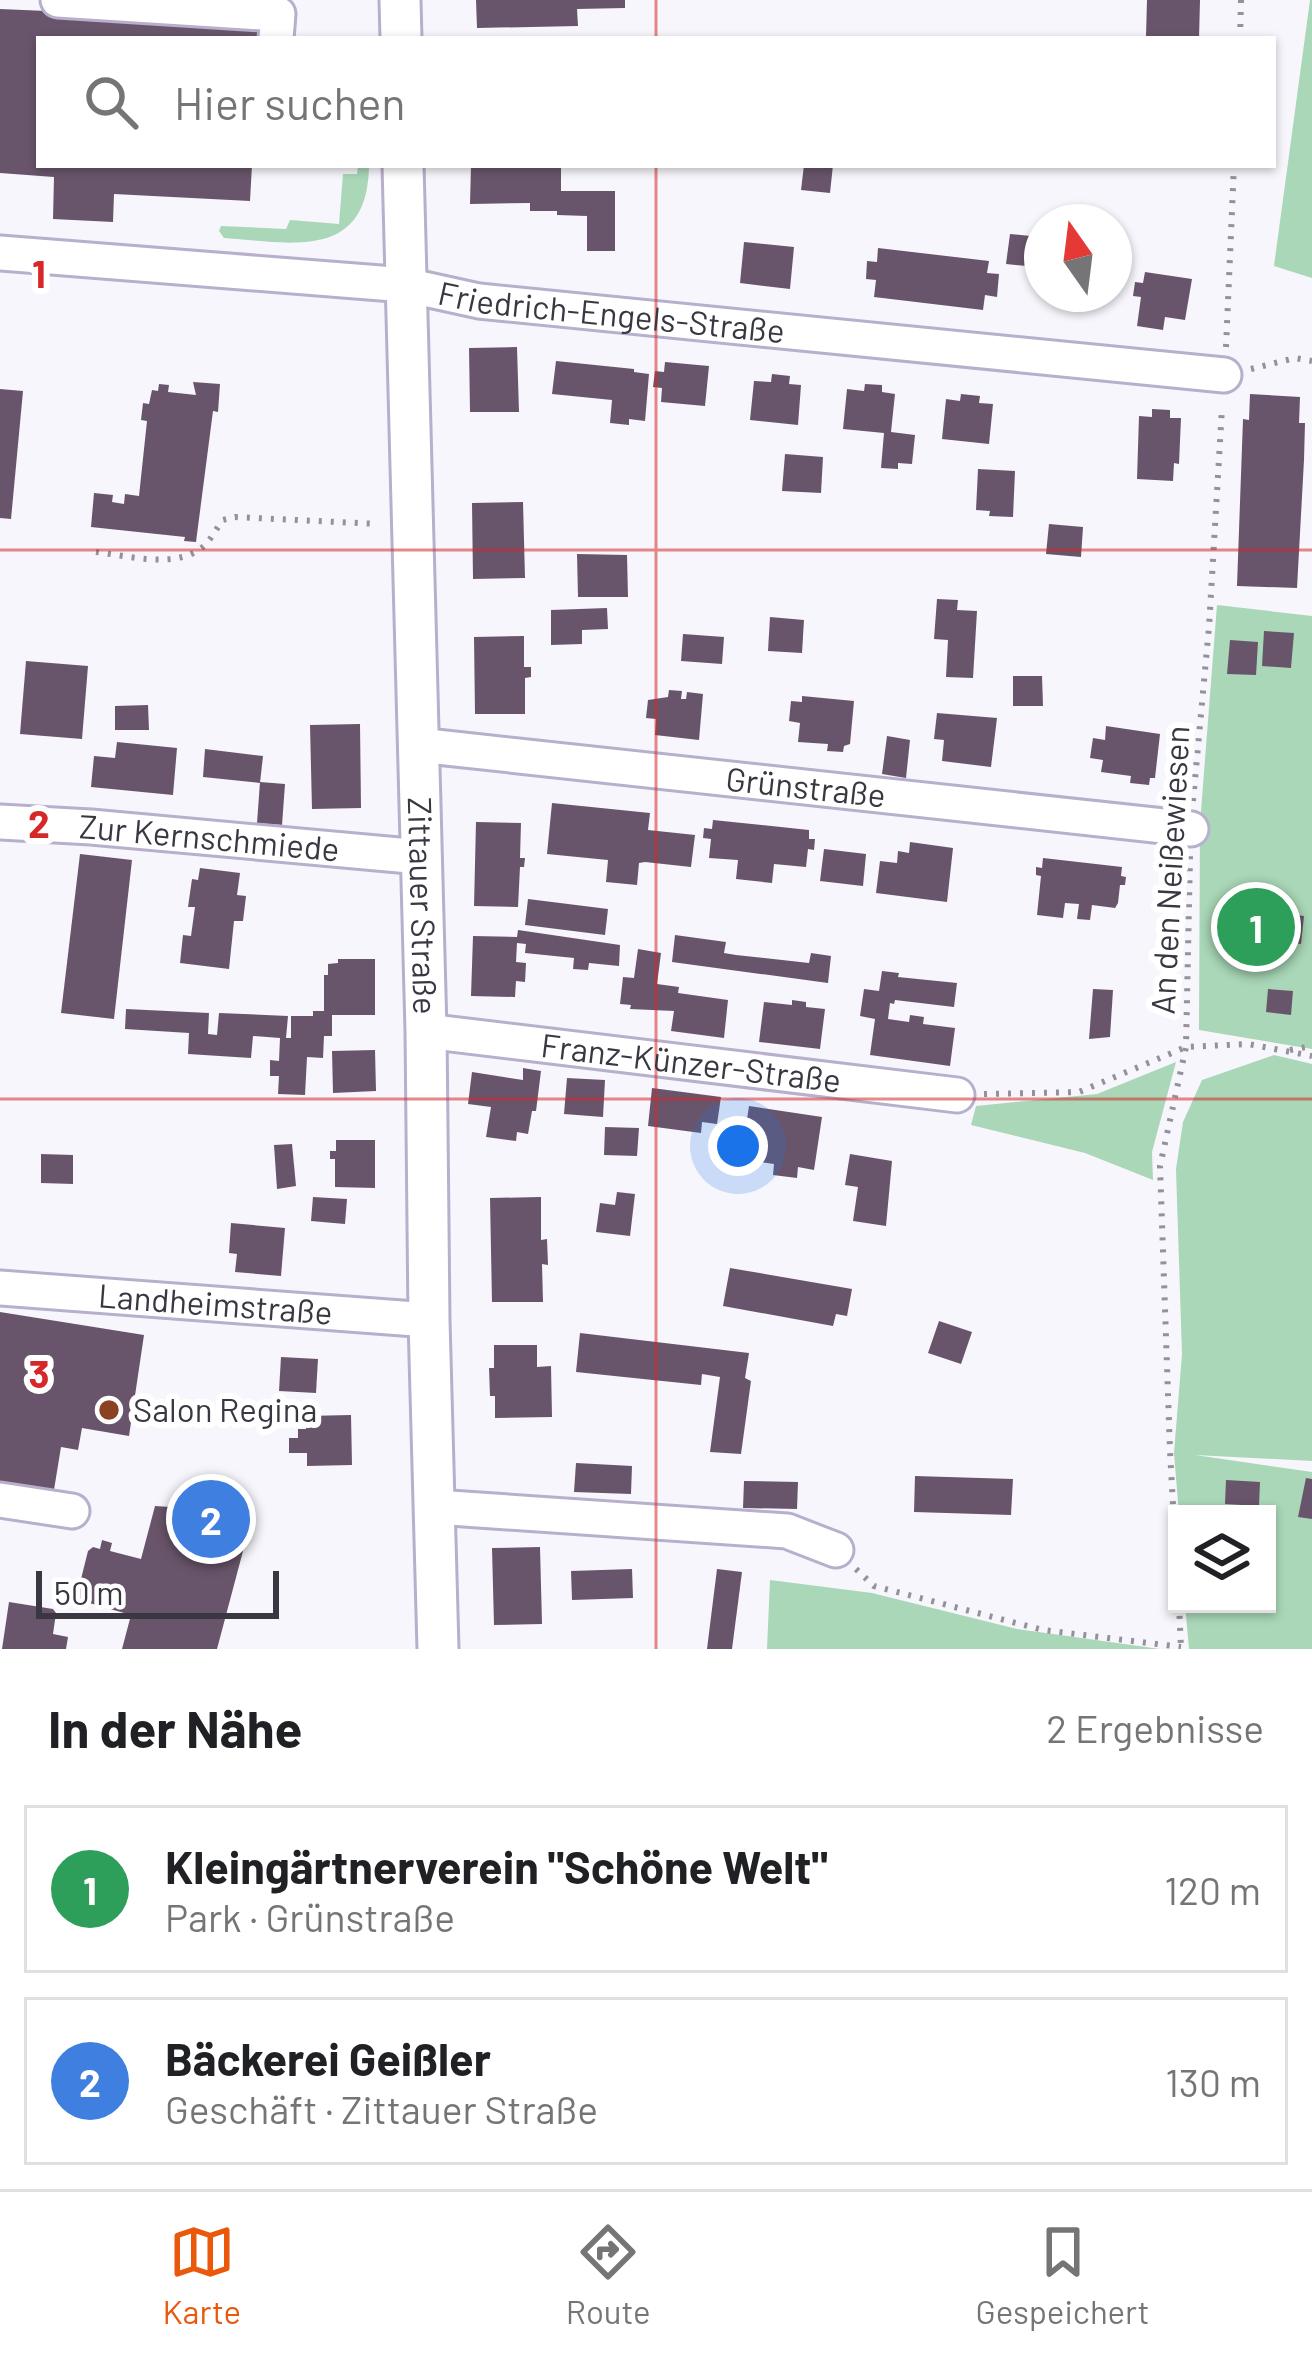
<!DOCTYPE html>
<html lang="de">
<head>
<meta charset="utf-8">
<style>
	:root { --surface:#fff; --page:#f2f2f2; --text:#202124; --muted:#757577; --line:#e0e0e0; --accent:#ea580c }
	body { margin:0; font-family:Barlow,sans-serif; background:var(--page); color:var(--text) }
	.controls { position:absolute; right:36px; bottom:36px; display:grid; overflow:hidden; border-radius:0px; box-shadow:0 3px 9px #0004 }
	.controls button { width:108px; height:108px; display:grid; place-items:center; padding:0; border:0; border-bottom:3px solid var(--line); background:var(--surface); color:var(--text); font:60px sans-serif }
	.compass { position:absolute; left:1024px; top:204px; width:108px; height:108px; border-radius:50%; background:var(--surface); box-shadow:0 3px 9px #0004; rotate:346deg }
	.scale { position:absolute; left:36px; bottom:30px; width:243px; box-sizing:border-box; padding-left:12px; border:6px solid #3a3743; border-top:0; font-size:33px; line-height:42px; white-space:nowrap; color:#3a3743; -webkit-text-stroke:9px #fff; paint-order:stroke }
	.you { position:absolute; left:738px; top:1146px; width:42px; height:42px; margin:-30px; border:9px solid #fff; border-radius:50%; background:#1a73e8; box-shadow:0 0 0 18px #1a73e833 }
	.badge { display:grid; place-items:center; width:78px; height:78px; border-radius:50%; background:var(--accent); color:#fff; font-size:39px; font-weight:700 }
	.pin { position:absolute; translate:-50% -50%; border:6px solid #fff; box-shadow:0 3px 12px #0006 }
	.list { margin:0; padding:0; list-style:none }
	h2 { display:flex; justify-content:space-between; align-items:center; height:156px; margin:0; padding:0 48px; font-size:51px }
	h2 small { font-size:39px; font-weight:400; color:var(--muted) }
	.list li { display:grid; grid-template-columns:78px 1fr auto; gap:36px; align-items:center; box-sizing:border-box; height:168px; margin:0 24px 24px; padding:0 24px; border:3px solid var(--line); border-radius:0px }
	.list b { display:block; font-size:45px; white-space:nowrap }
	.list p { margin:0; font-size:39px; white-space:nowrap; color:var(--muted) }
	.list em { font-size:39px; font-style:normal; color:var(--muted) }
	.icon { flex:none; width:66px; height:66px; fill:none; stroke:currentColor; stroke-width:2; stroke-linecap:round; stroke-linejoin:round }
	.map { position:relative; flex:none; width:1312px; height:1649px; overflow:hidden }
	.search { position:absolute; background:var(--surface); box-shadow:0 3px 9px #0004; left:36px; right:36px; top:36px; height:132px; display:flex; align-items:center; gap:30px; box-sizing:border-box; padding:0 42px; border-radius:0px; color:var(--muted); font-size:45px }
	.sheet { height:540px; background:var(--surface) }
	nav { display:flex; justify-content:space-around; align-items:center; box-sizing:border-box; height:168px; border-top:3px solid var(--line); background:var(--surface); font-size:33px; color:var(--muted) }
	nav a { display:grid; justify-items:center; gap:6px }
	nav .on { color:var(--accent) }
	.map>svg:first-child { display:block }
</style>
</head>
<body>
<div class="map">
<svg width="1312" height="1649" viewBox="0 0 1312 1649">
	<rect width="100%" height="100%" fill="#f7f6fc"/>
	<g fill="#a9d7b7">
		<polygon points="1310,0 1312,0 1312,278 1274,266"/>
		<path d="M358 165H369C368 261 292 243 224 238L219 231 221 226 286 229 290 220 339 224 343 174H357Z"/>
		<polygon points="1217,605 1312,616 1312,1049 1199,1030 1200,824"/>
		<polygon points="1274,1055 1312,1064 1312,1461 1195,1455 1312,1472 1312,1649 1189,1649 1185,1604 1267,1604 1267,1514 1179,1514 1174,1453 1182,1354 1176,1169 1183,1122 1202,1080"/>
		<polygon points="1176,1062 1152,1152 1153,1180 1085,1153 971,1125 976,1106 1097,1094"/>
		<polygon points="770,1580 872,1593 1017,1629 1160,1649 767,1649"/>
	</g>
	<g fill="#69556b">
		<polygon points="476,0 625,0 625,8 577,9 578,26 477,28"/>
		<polygon points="1147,0 1200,0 1199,39 1146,36"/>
		<polygon points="0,9 258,20 257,39 39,39 39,165 252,165 250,201 114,194 113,222 53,219 54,177 0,173"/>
		<polygon points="471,165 561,165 561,191 615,191 615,251 587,251 587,216 557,215 557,211 530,211 530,203 470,204"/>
		<polygon points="804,165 833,165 830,193 801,190"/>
		<polygon points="1010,234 1040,237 1037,267 1006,264"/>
		<polygon points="744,242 794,247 790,289 740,283"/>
		<polygon points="878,248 989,261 987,273 999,274 997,297 985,295 983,310 874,297 876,280 866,279 867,261 877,262"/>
		<polygon points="1145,272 1192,279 1185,320 1165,317 1163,330 1137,326 1141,297 1133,296 1135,282 1143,283"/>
		<polygon points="517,347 519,412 470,412 469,348"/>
		<polygon points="556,361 634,369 634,372 649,374 645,421 629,419 629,425 610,423 612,400 552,394"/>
		<polygon points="665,362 709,366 705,406 661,402 662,388 653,387 655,371 664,372"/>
		<polygon points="772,374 790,376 789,384 801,385 798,425 750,420 754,381 771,382"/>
		<polygon points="193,382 220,384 218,412 213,411 196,542 184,541 185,537 91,527 94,493 113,495 112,502 124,504 125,494 139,496 147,421 141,420 143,403 149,404 152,390 158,391 159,384 169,385 168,392 196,395"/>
		<polygon points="865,384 882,385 882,392 895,394 891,432 915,435 912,464 898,463 898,469 881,468 884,433 843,429 847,389 864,391"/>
		<polygon points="0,389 23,391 11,519 0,518"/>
		<polygon points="961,394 980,396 979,403 993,404 989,444 942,439 946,399 960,401"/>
		<polygon points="1250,394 1300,397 1299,423 1305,423 1304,460 1297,588 1237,586 1243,419 1249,420"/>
		<polygon points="1152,409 1170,410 1170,418 1181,418 1179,464 1174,463 1173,481 1137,479 1139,416 1152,417"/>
		<polygon points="785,454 823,457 821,493 782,491"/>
		<polygon points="978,469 1015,471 1013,517 989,516 990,511 976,510"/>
		<polygon points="523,502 525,578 473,579 472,503"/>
		<polygon points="1049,524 1083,527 1081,557 1046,554"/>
		<polygon points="577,554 627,555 628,597 578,597"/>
		<polygon points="937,599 958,600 957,610 977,611 973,678 946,677 948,640 934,639"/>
		<polygon points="607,608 608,629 582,630 582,644 551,645 551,610"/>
		<polygon points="770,617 804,620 802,653 768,651"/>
		<polygon points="1264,631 1294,633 1291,668 1262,666"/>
		<polygon points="683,634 724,637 722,664 681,661"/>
		<polygon points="524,636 524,667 531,667 531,677 525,678 525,714 475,714 474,637"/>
		<polygon points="1230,640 1258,642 1256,675 1227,674"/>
		<polygon points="26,661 88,666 82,739 20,734"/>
		<polygon points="1013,676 1042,676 1043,706 1013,706"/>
		<polygon points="669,690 682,691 681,699 686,699 687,692 703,694 699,740 655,735 656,719 646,718 648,700 668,697"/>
		<polygon points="802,696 854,701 850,744 844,746 843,752 827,751 828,744 798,742 800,723 789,721 791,701 802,702"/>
		<polygon points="148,705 149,730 115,730 115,706"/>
		<polygon points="937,713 997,718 991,767 942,761 944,740 934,739"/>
		<polygon points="360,724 361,808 312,809 310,725"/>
		<polygon points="1106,726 1160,734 1155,778 1150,778 1149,785 1130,783 1131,776 1101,772 1103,760 1090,758 1093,738 1105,740"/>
		<polygon points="887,736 910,740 906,778 882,774"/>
		<polygon points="117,742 177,748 173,795 91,787 94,756 115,758"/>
		<polygon points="205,749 263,756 260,783 203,777"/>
		<polygon points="260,782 285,784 282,825 257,823"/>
		<polygon points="552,803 650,813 648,830 695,835 691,867 645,862 639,863 637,885 606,882 608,860 547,854"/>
		<polygon points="713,820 809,830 809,839 815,839 814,850 808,849 806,867 774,864 772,883 736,879 738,860 709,858 711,839 703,838 704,828 712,829"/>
		<polygon points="476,822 521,823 520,858 525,858 524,867 520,867 518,907 474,906"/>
		<polygon points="910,842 953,848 947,902 876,893 880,861 897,863 898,851 909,853"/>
		<polygon points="824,849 866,854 863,886 820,881"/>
		<polygon points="80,854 132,860 114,1019 61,1013"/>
		<polygon points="1043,858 1122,867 1121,876 1126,877 1125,885 1120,885 1118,903 1115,908 1092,905 1090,920 1077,919 1079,904 1065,903 1063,918 1037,915 1041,876 1036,875 1036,867 1042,868"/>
		<polygon points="200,868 240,873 237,895 246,896 243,921 234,921 229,969 180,963 183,935 191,936 195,907 188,907 192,879 198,880"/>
		<polygon points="528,899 608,909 605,935 525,925"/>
		<polygon points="1265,912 1304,916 1301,944 1262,940"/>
		<polygon points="518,930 620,945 619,966 589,963 588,970 573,969 574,958 525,953 526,944 517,943 516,962 526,963 525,982 516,981 515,997 471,996 473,936 517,937"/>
		<polygon points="675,935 726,942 724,953 736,955 809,963 811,953 831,956 828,983 672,962"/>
		<polygon points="638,949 661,953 657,984 679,987 678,993 728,1000 724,1038 671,1031 674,1011 630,1009 631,1005 620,1004 623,977 634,978"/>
		<polygon points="338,959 375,959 375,1015 332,1015 332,1036 324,1036 323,1058 307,1057 305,1095 278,1094 279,1076 270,1076 270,1060 279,1061 280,1038 253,1036 251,1058 188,1054 189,1033 125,1029 126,1009 209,1013 208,1034 217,1035 219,1013 288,1016 286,1038 291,1038 291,1016 313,1016 313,1011 324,1011 324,975 328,975 328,964 338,963"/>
		<polygon points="882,971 899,973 898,977 957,983 954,1007 895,1000 894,1004 890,1003 888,1019 909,1022 910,1015 924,1017 923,1024 955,1028 950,1066 870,1055 875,1019 860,1016 864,989 879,991"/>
		<polygon points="1093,989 1113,990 1110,1037 1089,1039"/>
		<polygon points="1268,989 1293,991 1291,1015 1266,1012"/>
		<polygon points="792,1000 806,1002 806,1007 825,1009 820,1049 759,1042 764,1002 792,1005"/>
		<polygon points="375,1050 376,1091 333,1093 332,1051"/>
		<polygon points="523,1068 541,1071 536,1111 532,1111 528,1134 517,1132 516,1141 486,1137 491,1107 468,1104 472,1072 523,1080"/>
		<polygon points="567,1078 605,1080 603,1117 564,1114"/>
		<polygon points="652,1088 721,1097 717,1124 702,1122 701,1133 648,1126"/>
		<polygon points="749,1106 822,1117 814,1170 798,1167 797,1178 773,1175 774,1164 741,1159"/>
		<polygon points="605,1127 639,1128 637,1156 604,1155"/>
		<polygon points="336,1140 375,1140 375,1188 335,1187 335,1159 330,1159 330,1151 336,1151"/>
		<polygon points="292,1144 296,1186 277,1189 274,1145"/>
		<polygon points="41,1154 73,1155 73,1184 41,1183"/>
		<polygon points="850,1154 892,1161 886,1226 853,1221 858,1187 845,1185"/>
		<polygon points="617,1192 635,1194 630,1236 596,1232 600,1203 615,1205"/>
		<polygon points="313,1197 347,1199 345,1224 311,1221"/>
		<polygon points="541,1197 541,1240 547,1239 548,1265 542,1264 543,1302 492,1302 490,1198"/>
		<polygon points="231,1223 285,1228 281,1276 235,1272 237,1254 229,1253"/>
		<polygon points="730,1268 852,1289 847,1316 836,1314 833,1326 723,1306"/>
		<polygon points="0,1312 144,1335 129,1436 82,1428 78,1450 61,1447 53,1496 0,1487"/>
		<polygon points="939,1321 972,1332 961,1364 928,1353"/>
		<polygon points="580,1333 749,1353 745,1378 751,1381 741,1454 710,1452 720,1377 702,1374 701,1385 576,1372"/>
		<polygon points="494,1345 537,1345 537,1367 551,1366 552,1417 495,1418 495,1396 490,1396 489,1368 494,1368"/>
		<polygon points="281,1357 318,1359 316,1393 279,1391"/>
		<polygon points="351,1415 352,1465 307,1466 307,1453 289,1453 289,1438 298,1438 298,1429 306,1429 306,1416"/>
		<polygon points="576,1463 632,1466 631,1494 574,1492"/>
		<polygon points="915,1476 1013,1479 1011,1515 914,1512"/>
		<polygon points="1306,1478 1312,1479 1312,1519 1298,1517"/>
		<polygon points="1226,1480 1260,1482 1259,1506 1225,1504"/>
		<polygon points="744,1481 798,1482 797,1509 743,1508"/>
		<polygon points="155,1506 248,1512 247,1536 217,1649 122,1649 131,1615 79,1600 77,1595 88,1551 93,1547 100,1549 102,1540 112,1543 110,1551 141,1559"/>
		<polygon points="540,1547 542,1624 494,1625 492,1548"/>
		<polygon points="632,1569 633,1598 572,1600 571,1571"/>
		<polygon points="717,1569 742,1572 732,1649 707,1649"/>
		<polygon points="9,1602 53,1609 56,1613 53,1634 68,1637 66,1649 2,1649"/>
	</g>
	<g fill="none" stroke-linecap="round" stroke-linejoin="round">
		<g stroke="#b7afcc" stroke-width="39">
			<g id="minor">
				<polyline points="58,0 278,14 276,39"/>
				<path id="s1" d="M0 253 406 285 479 301 1224 375"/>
				<path id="s2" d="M418 745 1191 829"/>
				<path id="s3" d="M0 822 91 827 421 857"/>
				<path id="s4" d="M426 1031 957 1095"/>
				<path id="s5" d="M0 1288 429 1320"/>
				<polyline points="0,1500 72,1511"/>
				<polyline points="435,1507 787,1531 836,1550"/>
			</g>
		</g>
		<g stroke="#b7afcc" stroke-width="45">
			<g id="major">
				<polyline points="400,0 401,39"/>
				<path id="s6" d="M403 165 426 1031 429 1320 438 1649"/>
			</g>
		</g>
		<g stroke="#93919a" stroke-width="6" stroke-dasharray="3 9" stroke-linecap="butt">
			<polyline points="1240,39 1241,0"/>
			<polyline points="1226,347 1234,165"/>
			<polyline points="1251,369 1295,358 1312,361"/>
			<path d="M96 552C129 556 179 570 205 545 212 538 217 527 223 520L235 517 378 524"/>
			<polyline points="1193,801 1209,627 1222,408"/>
			<polyline points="1290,1050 1312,1046"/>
			<polyline points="984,1094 1079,1092 1186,1047 1248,1044 1312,1056"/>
			<polyline points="856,1569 874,1586 1043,1630 1181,1647"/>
			<polyline points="1177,1576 1170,1451 1160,1166 1186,1047 1190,856"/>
			<polyline points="1179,1604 1181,1649"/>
		</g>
		<use href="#minor" stroke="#fff" stroke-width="33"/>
		<use href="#major" stroke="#fff" stroke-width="39"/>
	</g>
	<path fill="none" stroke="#d62828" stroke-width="3" stroke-opacity="0.55" d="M656 0V39M656 165V1649M0 550H1312M0 1099H1312"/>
	<circle fill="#8a4222" stroke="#fff" stroke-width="4.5" cx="109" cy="1410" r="12"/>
	<g text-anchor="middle" stroke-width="12" stroke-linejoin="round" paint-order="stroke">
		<g font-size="33" fill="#3a3743" stroke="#fff">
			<text dy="12" stroke="none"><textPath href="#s1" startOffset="615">Friedrich-Engels-Straße</textPath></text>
			<text dy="12" stroke="none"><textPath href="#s2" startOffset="390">Grünstraße</textPath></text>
			<text dy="12" stroke="none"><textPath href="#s3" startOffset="210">Zur Kernschmiede</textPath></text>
			<text transform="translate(1170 870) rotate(-87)" y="12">An den Neißewiesen</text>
			<text dy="12" stroke="none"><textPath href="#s6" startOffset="741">Zittauer Straße</textPath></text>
			<text dy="12" stroke="none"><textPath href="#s4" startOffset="267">Franz-Künzer-Straße</textPath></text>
			<text dy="12" stroke="none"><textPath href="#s5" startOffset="216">Landheimstraße</textPath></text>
		</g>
		<g font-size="33" fill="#3a3743" stroke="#fff" text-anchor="start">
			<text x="133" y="1422">Salon Regina</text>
		</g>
	</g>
	<g font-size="39" text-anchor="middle" font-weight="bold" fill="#d62828" stroke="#fff" stroke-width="12" stroke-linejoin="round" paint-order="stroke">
		<text x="39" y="288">1</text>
		<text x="39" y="838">2</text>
		<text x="39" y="1388">3</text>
	</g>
</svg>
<div class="controls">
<button><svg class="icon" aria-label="layers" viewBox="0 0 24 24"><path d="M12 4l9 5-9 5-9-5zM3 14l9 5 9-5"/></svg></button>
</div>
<svg class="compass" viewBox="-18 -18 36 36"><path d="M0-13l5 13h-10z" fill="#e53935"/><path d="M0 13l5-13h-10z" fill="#757577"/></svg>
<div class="scale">50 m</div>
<div class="you"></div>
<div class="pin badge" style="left:1256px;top:927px;background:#2e9e5b">1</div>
<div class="pin badge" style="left:211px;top:1519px;background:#3f7fe0">2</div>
<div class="search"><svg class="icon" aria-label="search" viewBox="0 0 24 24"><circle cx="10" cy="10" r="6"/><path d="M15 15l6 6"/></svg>Hier suchen</div>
</div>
<section class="sheet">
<h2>In der Nähe<small>2 Ergebnisse</small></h2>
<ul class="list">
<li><span class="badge" style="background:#2e9e5b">1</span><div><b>Kleingärtnerverein &quot;Schöne Welt&quot;</b><p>Park · Grünstraße</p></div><em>120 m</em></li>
<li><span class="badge" style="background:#3f7fe0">2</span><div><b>Bäckerei Geißler</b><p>Geschäft · Zittauer Straße</p></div><em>130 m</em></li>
</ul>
</section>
<nav>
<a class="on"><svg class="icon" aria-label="map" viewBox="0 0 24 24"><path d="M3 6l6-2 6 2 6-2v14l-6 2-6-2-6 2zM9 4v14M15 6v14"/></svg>Karte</a>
<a><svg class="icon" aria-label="directions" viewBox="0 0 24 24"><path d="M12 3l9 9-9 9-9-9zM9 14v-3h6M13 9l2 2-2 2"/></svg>Route</a>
<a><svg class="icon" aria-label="saved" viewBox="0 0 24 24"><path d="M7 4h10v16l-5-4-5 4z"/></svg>Gespeichert</a>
</nav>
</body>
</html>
